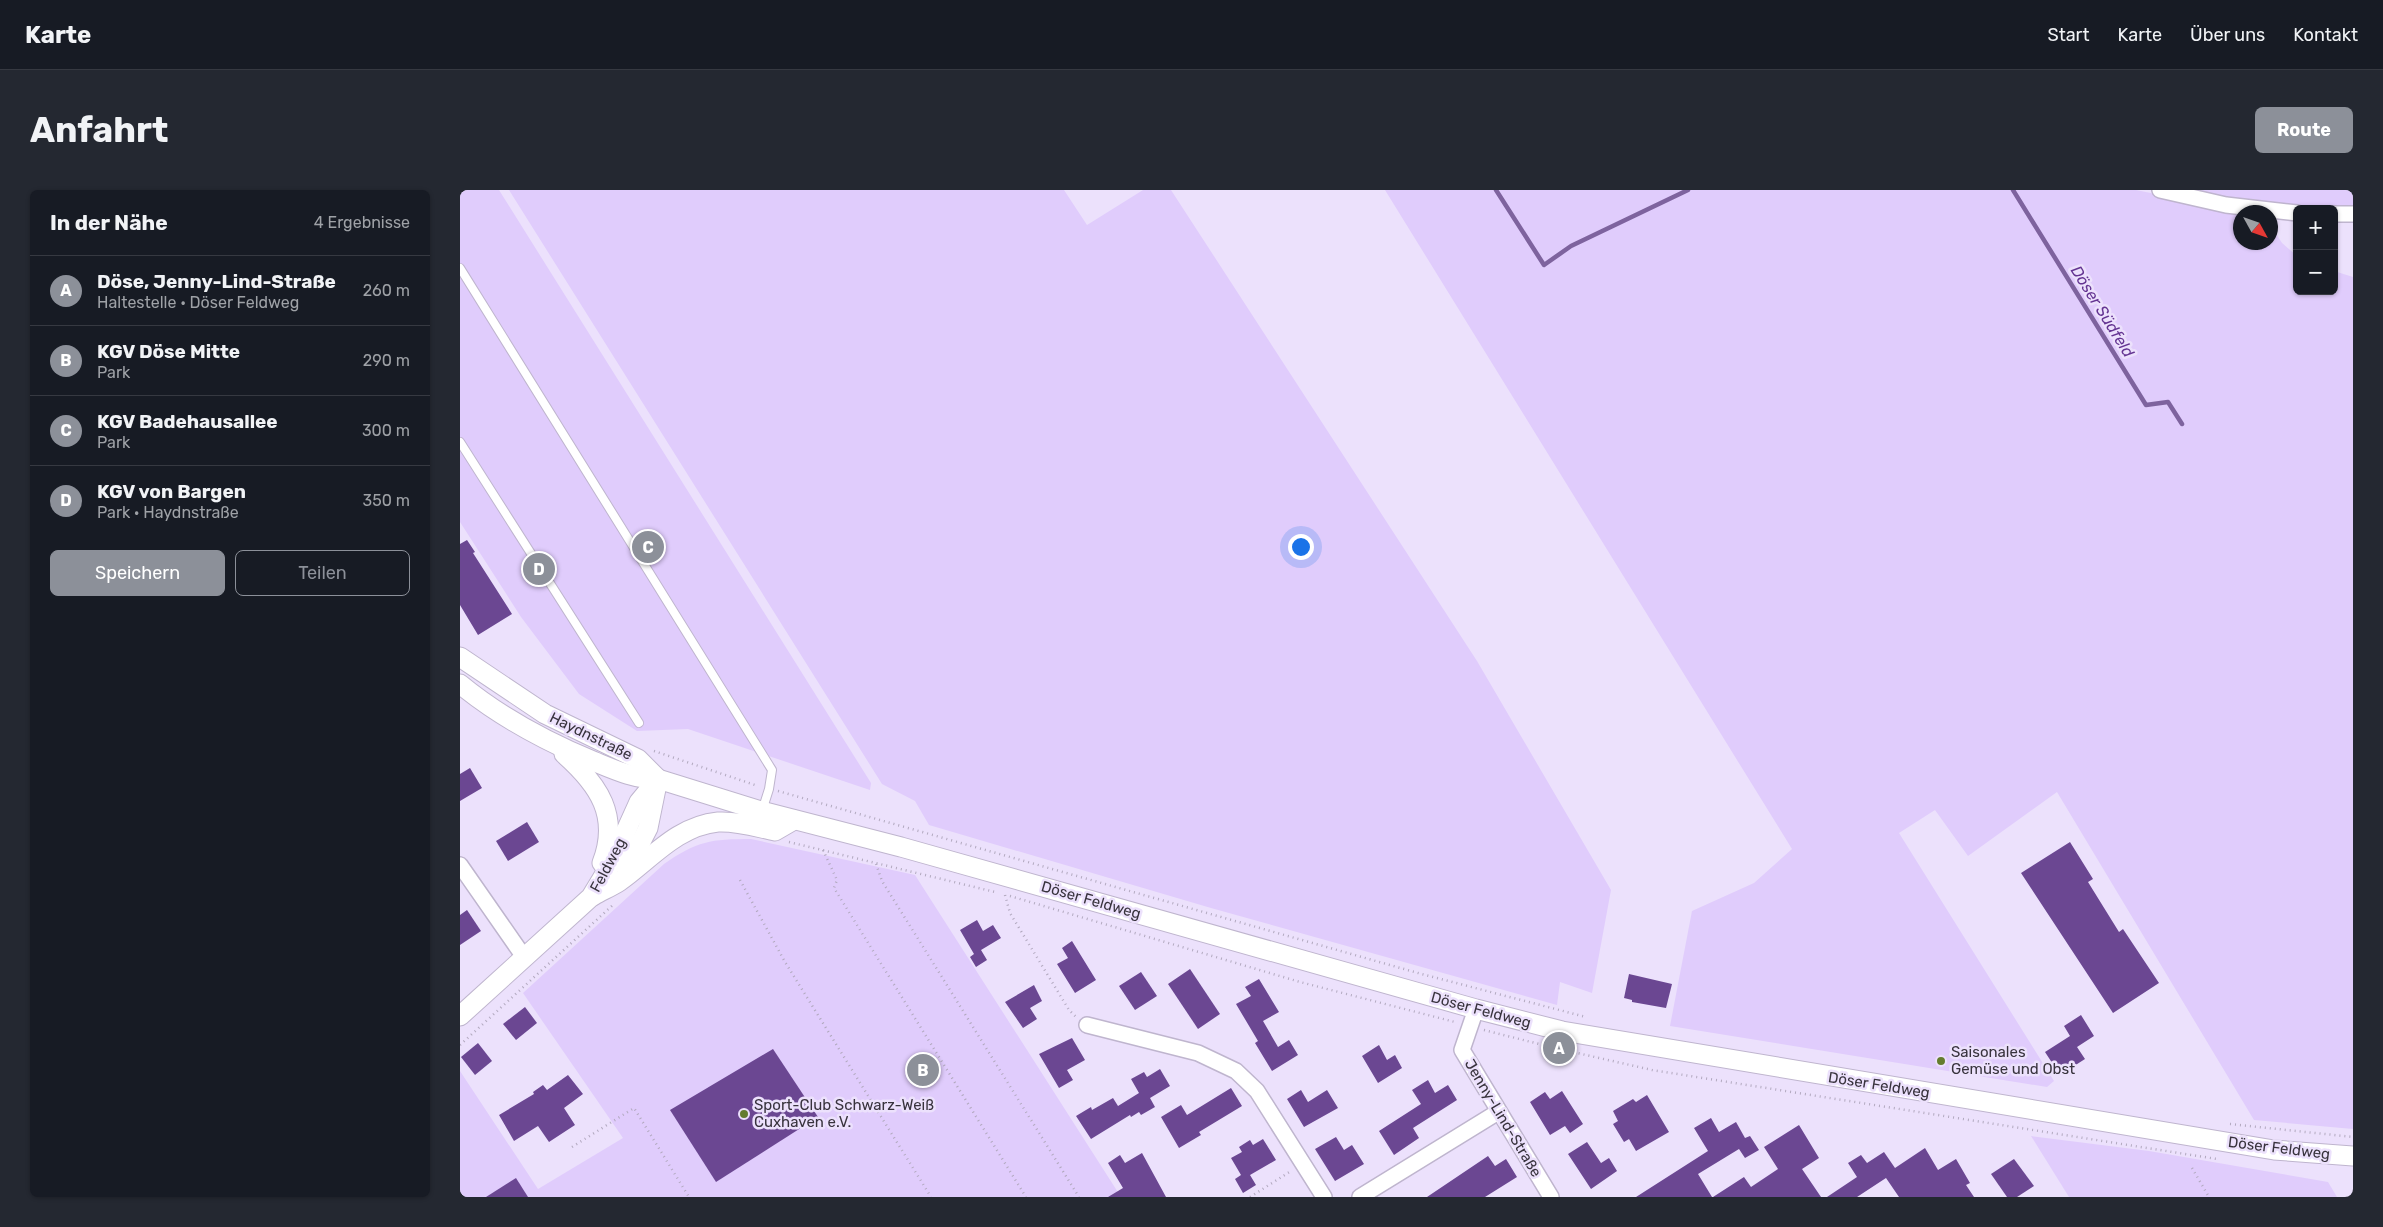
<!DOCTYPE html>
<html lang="de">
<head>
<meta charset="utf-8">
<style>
	:root { --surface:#171b24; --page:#242831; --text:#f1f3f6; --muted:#9ea1a6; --line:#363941; --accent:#8c9099 }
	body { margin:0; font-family:Rubik,sans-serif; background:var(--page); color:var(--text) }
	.controls { position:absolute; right:15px; top:15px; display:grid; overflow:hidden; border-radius:8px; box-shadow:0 1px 4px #0004 }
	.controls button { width:45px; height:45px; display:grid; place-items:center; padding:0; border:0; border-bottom:1px solid var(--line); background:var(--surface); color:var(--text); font:25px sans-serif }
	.compass { position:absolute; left:1773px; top:15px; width:45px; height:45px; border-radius:50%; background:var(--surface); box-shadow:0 1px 4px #0004; rotate:130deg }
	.you { position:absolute; left:840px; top:356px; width:18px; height:18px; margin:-12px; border:4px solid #fff; border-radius:50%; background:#1a73e8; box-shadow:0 0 0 8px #1a73e833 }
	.badge { display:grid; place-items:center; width:32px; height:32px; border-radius:50%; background:var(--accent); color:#fff; font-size:16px; font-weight:700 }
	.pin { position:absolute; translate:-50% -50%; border:2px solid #fff; box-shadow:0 1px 5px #0006 }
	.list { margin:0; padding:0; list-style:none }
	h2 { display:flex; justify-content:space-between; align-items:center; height:65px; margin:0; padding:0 20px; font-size:21px }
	h2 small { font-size:16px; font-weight:400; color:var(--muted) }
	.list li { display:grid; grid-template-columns:32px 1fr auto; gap:15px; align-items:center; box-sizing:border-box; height:70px; padding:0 20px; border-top:1px solid var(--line) }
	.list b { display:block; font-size:19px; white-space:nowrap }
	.list p { margin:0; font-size:16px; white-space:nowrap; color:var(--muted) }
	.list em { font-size:16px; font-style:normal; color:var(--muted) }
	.actions { display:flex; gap:10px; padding:15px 20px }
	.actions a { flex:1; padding:11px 0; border:1px solid var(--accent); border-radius:8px; text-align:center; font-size:18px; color:var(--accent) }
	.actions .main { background:var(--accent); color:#fff }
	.map { position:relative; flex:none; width:1893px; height:1007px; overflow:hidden; border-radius:8px }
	header { display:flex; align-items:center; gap:30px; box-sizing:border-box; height:70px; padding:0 25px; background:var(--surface); border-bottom:1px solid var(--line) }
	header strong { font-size:24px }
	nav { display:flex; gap:28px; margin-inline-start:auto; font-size:18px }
	.intro { display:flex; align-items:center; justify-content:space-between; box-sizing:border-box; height:120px; padding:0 30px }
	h1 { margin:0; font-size:35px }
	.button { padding:12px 22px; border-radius:8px; background:var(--accent); color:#fff; font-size:18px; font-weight:700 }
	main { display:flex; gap:30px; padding:0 30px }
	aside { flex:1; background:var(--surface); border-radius:8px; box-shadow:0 1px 4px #0004 }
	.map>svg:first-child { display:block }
</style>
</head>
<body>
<header>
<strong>Karte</strong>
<nav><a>Start</a><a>Karte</a><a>Über uns</a><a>Kontakt</a></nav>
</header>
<div class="intro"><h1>Anfahrt</h1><a class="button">Route</a></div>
<main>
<aside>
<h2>In der Nähe<small>4 Ergebnisse</small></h2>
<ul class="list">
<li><span class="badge">A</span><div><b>Döse, Jenny-Lind-Straße</b><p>Haltestelle · Döser Feldweg</p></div><em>260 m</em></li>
<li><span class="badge">B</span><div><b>KGV Döse Mitte</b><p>Park</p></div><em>290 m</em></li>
<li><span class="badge">C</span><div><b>KGV Badehausallee</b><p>Park</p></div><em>300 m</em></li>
<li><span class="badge">D</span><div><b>KGV von Bargen</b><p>Park · Haydnstraße</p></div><em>350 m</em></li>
</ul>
<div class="actions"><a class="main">Speichern</a><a>Teilen</a></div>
</aside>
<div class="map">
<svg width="1893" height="1007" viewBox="0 0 1893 1007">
	<rect width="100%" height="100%" fill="#ece1fc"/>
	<g fill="#e0ccfc">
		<polygon points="0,0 39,0 411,593 410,600 228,539 177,541 119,504 61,427 0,332"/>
		<polygon points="49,0 604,0 627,35 683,0 711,0 1017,471 1151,700 1132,803 1100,792 1097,815 751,718 469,635 455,611 422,594"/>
		<polygon points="925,0 1676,0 1783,22 1780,22 1780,52 1810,52 1811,36 1822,53 1837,66 1837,101 1874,101 1874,81 1893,87 1893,939 1794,930 1597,602 1508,666 1475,620 1439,643 1594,891 1587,897 1210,836 1232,721 1294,693 1332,659"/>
		<polygon points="1727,0 1893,0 1893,19 1802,15"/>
		<path d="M291 649 455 685 661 1007H0V881L78 999 163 948 63 803 204 674C237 651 251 649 291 649Z"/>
		<polygon points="1571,946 1689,961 1868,992 1877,1007 1609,1007"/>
	</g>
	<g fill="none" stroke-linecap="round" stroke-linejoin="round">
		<g stroke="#7e639e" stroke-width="4.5">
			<polyline points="1036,0 1084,75 1111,56 1228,0"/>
			<polyline points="1553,0 1686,215 1708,212 1722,234"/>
		</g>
	</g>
	<g fill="#6b4792">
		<polygon points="7,350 15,362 13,363 52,424 18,445 0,415 0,354"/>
		<polygon points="10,578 22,598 0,611 0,584"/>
		<polygon points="67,632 79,652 48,671 36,651"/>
		<polygon points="1610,652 1633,689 1628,692 1659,742 1663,739 1699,793 1653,823 1561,683"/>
		<polygon points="7,720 21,741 0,755 0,725"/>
		<polygon points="517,730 523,741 533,735 541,748 521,760 527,770 516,777 510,767 514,764 500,740"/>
		<polygon points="612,751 636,790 615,803 597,774 608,768 602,758"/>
		<polygon points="730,779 760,824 738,839 708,794"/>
		<polygon points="681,782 697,806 675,820 659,796"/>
		<polygon points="1169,784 1212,794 1206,818 1172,812 1172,810 1164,808"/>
		<polygon points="799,789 819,822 803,831 818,857 829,850 838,865 812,881 795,853 798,851 776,814 791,806 785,797"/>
		<polygon points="574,795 582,811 570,818 577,829 563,838 545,812"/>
		<polygon points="65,817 77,833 56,850 43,834"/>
		<polygon points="1621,825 1634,846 1617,857 1625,869 1600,885 1585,862 1610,846 1604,836"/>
		<polygon points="612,848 625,870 607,880 613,890 599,898 579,864"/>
		<polygon points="18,853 32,871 15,885 1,867"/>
		<polygon points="919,855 927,870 935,865 942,878 918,893 902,866"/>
		<polygon points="313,859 358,927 256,992 210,920"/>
		<polygon points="700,879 710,896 690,908 695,917 681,925 679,922 671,927 670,925 631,949 616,926 631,917 632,920 653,908 658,916 679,903 671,889 684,882 687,887"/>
		<polygon points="108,885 123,904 104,918 115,935 89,952 78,936 54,951 39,925 74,904 73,902 83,895 87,900"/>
		<polygon points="968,890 975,903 988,895 997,910 953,938 959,948 934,965 919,941 961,914 952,900"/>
		<polygon points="771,898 782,916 739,942 741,945 719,958 701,927 721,915 727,925"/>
		<polygon points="841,900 848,912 867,900 878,918 844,937 827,909"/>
		<polygon points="1102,901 1123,934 1110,943 1105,936 1090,945 1070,912 1085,902 1090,909"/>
		<polygon points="1187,905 1209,942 1176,961 1169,949 1164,952 1153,934 1158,931 1153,921 1173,909 1176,912"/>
		<polygon points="1251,928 1259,942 1276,932 1285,948 1290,946 1299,960 1285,968 1279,959 1238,984 1252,1007 1176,1007 1248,961 1234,938"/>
		<polygon points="1339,935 1359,968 1342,979 1361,1007 1253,1007 1284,987 1291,997 1318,979 1304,957"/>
		<polygon points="876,947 884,960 892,955 904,974 875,991 855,959"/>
		<polygon points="803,949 816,970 790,985 796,995 783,1003 775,989 781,985 771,968 782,962 779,957 790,950 793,955"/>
		<polygon points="1127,952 1141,973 1149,968 1157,981 1131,999 1108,964"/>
		<polygon points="1465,958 1478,980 1496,969 1510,993 1506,995 1514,1007 1439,1007 1426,988 1397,1007 1367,1007 1397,987 1388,973 1401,965 1407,973 1424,962 1435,978"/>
		<polygon points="682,963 706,1007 648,1007 663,998 648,973 660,965 665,973"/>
		<polygon points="1028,966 1035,976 1046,969 1057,987 1025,1007 967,1007"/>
		<polygon points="1554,969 1574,996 1557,1007 1547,1007 1531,984"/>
		<polygon points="56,988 68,1007 26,1007"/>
	</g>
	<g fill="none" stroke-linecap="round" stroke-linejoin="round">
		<g stroke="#bfb5ce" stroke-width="10">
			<g id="service">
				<polyline points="0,78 312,580 309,599 302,621"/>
				<polyline points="0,252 179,533"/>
			</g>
		</g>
		<g stroke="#bfb5ce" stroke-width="18">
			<g id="minor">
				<polyline points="1700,0 1766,15 1837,23"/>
				<polyline points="1874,24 1893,24"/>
				<polyline points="0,675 64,767"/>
				<polyline points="1016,819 1002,860 1091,1007"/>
				<polyline points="627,835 738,863 776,881 797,901 864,1007"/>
				<polyline points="900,1007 1038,922"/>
			</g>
		</g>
		<g stroke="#bfb5ce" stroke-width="21">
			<g id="tertiary">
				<polyline points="0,467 85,524 178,569 198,589"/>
				<path d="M0 494C40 527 85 551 133 571 155 580 174 589 198 589L301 621 441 657 1016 819 1102 841 1814 960 1893 966"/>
				<path d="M104 564C139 595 160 626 142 673"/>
				<polyline points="167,679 188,638 198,589"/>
				<path d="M133 706C141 701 151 697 160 691 191 669 217 636 258 632 277 631 296 637 315 641L334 630"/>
				<polyline points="0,826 131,707 151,674 179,612 198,589"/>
			</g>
		</g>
		<g stroke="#b2a9bf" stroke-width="2.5" stroke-dasharray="1 4" stroke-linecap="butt">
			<polyline points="194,561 298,596"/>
			<polyline points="318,601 958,783 1126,827"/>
			<polyline points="329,652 535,702"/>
			<polyline points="363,660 377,690 374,698 566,1007"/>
			<polyline points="416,674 422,691 619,1007"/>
			<polyline points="280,690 325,772 471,1007"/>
			<polyline points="545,705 550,723 609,820 616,827"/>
			<polyline points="550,706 840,792 995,832"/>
			<polyline points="1024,840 1079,854"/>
			<polyline points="0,855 154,714"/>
			<polyline points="1104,860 1192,880 1757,969"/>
			<polyline points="1770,934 1893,947"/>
			<polyline points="112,957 174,918 229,1007"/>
			<polyline points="1732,978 1749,1007"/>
			<polyline points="790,1007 831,981"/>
		</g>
		<use href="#service" stroke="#fff" stroke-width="8"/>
		<use href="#minor" stroke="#fff" stroke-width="15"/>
		<use href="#tertiary" stroke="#fff" stroke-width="19"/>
	</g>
	<g fill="#647c2e" stroke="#ece1fc" stroke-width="2">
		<circle cx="1481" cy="871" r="5"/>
		<circle cx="284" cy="924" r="5"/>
	</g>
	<g text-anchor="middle" stroke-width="5" stroke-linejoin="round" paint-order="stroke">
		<g font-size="15" fill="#38333d" stroke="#ece1fc">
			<text transform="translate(131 546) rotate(26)" y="5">Haydnstraße</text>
			<text transform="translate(148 675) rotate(-62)" y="5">Feldweg</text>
			<text transform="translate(631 710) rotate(16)" y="5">Döser Feldweg</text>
			<text transform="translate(1021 820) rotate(15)" y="5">Döser Feldweg</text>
			<text transform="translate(1419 895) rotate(9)" y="5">Döser Feldweg</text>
			<text transform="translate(1043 928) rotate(59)" y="5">Jenny-Lind-Straße</text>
			<text transform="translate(1819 958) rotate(7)" y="5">Döser Feldweg</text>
		</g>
		<g font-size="15" fill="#38333d" stroke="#ece1fc" text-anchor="start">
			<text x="1491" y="867">Saisonales<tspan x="1491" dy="17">Gemüse und Obst</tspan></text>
			<text x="294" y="920">Sport-Club Schwarz-Weiß<tspan x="294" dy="17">Cuxhaven e.V.</tspan></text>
		</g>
		<g font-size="16" font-style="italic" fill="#643492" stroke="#ece1fc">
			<text transform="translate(1643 121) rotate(58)" y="6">Döser Südfeld</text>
		</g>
	</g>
</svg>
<div class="controls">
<button>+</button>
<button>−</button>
</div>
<svg class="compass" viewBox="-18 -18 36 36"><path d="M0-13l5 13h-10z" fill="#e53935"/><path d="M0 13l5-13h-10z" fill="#9ea1a6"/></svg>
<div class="you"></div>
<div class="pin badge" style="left:1099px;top:858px">A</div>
<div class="pin badge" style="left:463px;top:880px">B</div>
<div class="pin badge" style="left:188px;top:357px">C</div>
<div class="pin badge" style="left:79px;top:379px">D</div>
</div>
</main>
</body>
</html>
